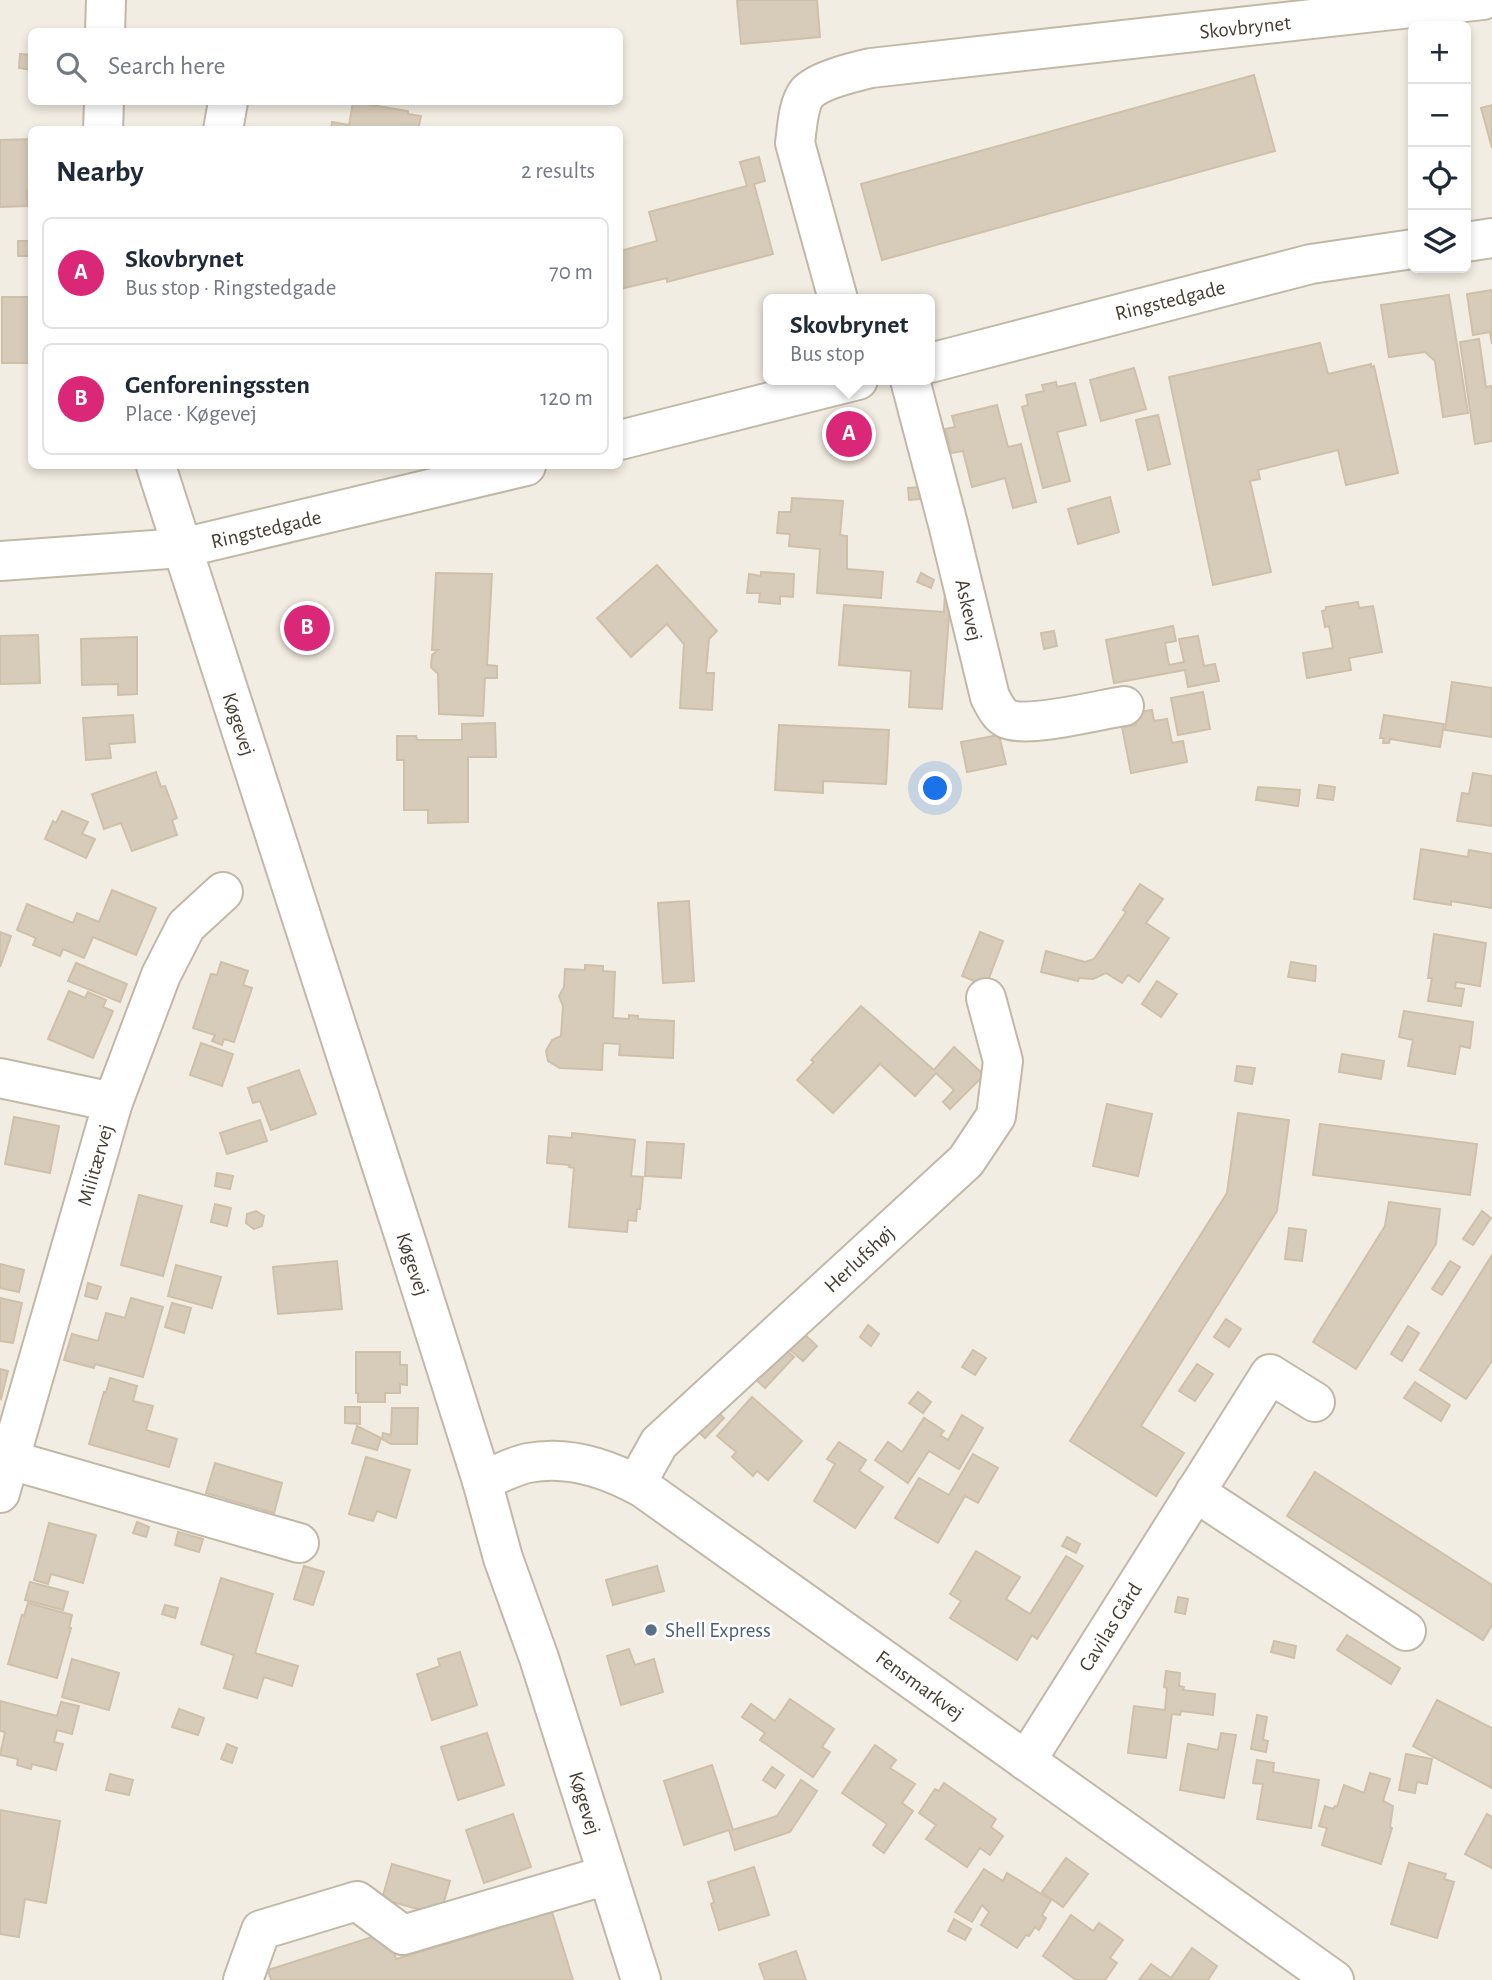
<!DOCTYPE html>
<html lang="en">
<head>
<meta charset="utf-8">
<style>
	:root { --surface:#fff; --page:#f2f2f3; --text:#1f2937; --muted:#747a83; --line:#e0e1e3; --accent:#db2777 }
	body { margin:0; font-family:"Alegreya Sans",sans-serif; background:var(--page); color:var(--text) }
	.controls { position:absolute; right:21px; top:21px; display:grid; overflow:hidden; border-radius:10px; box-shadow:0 4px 10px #0003 }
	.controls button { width:63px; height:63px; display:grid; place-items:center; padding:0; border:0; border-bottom:2px solid var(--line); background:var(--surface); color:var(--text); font:35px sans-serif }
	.you { position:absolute; left:936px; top:789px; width:24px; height:24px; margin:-18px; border:5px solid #fff; border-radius:50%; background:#1a73e8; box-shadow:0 0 0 10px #1a73e833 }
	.badge { display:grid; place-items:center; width:46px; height:46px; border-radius:50%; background:var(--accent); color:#fff; font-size:23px; font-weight:700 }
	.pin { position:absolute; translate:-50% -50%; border:4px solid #fff; box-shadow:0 2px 7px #0006 }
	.popup { position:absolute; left:763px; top:294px; width:172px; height:91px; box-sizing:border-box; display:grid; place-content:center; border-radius:10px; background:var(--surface); filter:drop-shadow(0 2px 5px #0005); font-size:23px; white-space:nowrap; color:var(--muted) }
	.popup b { font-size:26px; color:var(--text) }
	.popup::after { content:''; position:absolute; left:50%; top:100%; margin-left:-14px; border:14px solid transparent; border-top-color:var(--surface) }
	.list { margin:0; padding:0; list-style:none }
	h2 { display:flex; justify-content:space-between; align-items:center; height:91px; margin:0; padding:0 28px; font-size:30px }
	h2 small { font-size:23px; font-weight:400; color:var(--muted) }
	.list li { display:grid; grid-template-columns:46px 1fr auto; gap:21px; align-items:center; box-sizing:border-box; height:112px; margin:0 14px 14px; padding:0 14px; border:2px solid var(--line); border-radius:10px }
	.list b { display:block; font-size:26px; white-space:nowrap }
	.list p { margin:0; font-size:23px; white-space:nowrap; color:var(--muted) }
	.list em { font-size:23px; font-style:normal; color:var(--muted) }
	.icon { flex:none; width:38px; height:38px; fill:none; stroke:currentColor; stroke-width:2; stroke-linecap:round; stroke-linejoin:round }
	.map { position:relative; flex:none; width:1492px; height:1980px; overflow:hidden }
	.search { position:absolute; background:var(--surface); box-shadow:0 4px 10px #0003; left:28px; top:28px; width:595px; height:77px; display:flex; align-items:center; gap:18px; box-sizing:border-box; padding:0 24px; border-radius:10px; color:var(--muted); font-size:26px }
	.panel { position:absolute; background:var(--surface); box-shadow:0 4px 10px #0003; left:28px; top:126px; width:595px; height:343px; border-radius:10px }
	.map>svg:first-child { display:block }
</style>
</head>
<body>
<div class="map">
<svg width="1492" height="1980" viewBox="0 0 1492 1980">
	<rect width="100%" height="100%" fill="#f2ede2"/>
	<g fill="#d7cbba" stroke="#cfc0aa" stroke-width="2">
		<polygon points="737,0 817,0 820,37 741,44"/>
		<polygon points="20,54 32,55 32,70 19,68"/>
		<polygon points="1254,75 1275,151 882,260 861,184"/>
		<polygon points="353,102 408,111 408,114 421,116 418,130 331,130 332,122 349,125"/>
		<polygon points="1492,105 1492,148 1481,108"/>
		<polygon points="32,139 32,190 27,190 28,206 0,207 0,140"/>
		<polygon points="759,157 765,181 754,184 773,254 667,282 667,278 620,289 620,251 657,241 649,212 747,186 740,162"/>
		<rect x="18" y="241" width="14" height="15"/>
		<polygon points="1492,290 1492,344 1490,332 1473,335 1467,294"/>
		<polygon points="1449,295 1468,413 1443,417 1435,361 1425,352 1389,357 1381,305"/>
		<rect x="2" y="297" width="30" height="66"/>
		<polygon points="1479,339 1486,387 1492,386 1492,441 1475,444 1460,342"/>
		<polygon points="1320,343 1328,374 1371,364 1371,367 1374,366 1398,473 1346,485 1338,450 1258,470 1260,479 1250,481 1271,572 1213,585 1169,377"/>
		<polygon points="1134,368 1146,409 1101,421 1090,380"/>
		<polygon points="1056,382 1057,387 1075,383 1086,425 1057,432 1070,481 1043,488 1022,407 1028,405 1026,395 1044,391 1042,385"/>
		<polygon points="997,405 1008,447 1021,444 1036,502 1013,508 1005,478 972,487 963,451 951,453 945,429 955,427 952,416"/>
		<polygon points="1158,415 1170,464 1148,470 1136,420"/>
		<polygon points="919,487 920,499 909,500 908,488"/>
		<polygon points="1110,497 1119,532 1078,544 1068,509"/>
		<polygon points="792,498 843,501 840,535 847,536 847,569 883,572 881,598 817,593 820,549 789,546 790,534 777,533 779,512 791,512"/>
		<polygon points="657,565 717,631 709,639 706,673 714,673 712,710 680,708 684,644 667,624 631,657 597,618"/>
		<polygon points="761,572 794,574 793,597 780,596 780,604 759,602 760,593 747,593 749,574 761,576"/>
		<polygon points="436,573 492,574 487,665 497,666 497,678 485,678 483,716 439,714 438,674 431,667 432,655 438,650 432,650"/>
		<polygon points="921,573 934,580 931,588 917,582"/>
		<polygon points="945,590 958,617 949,616 942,709 909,707 911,671 839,665 844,605 944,612"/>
		<polygon points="1358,602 1359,608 1373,606 1382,652 1349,658 1351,670 1307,678 1303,653 1333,648 1329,626 1325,627 1322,611 1326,610 1326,607"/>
		<polygon points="1173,626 1176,641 1165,643 1169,665 1184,662 1179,639 1198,636 1204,666 1215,664 1219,681 1188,687 1185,670 1114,683 1106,640"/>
		<polygon points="1054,631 1057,646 1044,649 1041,633"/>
		<polygon points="38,635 40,683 0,684 0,636"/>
		<polygon points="137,637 137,694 118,695 118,684 82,685 81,639"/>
		<polygon points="1452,682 1492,688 1492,737 1445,730"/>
		<polygon points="1203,692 1210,729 1178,735 1171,698"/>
		<polygon points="1152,710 1154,721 1167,719 1172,743 1183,741 1187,762 1131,773 1122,727 1136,725 1134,713"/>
		<polygon points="133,715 135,742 109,744 111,758 86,760 83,718"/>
		<polygon points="1384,715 1444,724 1440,747 1390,739 1389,743 1383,743 1384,738 1380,738"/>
		<polygon points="495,723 496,757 468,757 468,822 428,823 428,810 404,810 404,760 397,760 397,736 416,736 417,740 462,740 462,724"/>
		<polygon points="779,725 889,730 886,784 823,781 823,793 775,790"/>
		<polygon points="999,735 1006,764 967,772 961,742"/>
		<polygon points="156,772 161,787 165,786 177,818 172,820 177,835 132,851 121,823 104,829 92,794"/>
		<polygon points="1473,773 1492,776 1492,826 1457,821 1462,793 1469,794"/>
		<polygon points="1319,785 1335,787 1333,800 1317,798"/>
		<polygon points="1258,787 1300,790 1298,806 1256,800"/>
		<polygon points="62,811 88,822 82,834 95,839 86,858 45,839 53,821 56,823"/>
		<polygon points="1421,849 1468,857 1469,850 1492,854 1492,908 1451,901 1451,905 1414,899"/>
		<polygon points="1140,884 1163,899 1146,923 1169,938 1139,982 1128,975 1122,983 1106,973 1093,979 1079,978 1078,981 1041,972 1046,951 1085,962 1094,959 1126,912 1123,910"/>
		<polygon points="112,890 156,908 136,955 93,937 84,958 63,949 60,956 33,945 36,938 17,930 27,904 73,923 77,913 99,922"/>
		<polygon points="689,901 694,981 663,983 658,903"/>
		<polygon points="0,932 11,936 0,967"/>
		<polygon points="980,932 1003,941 986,986 962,976"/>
		<polygon points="1434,934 1486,943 1480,986 1456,982 1455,988 1464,989 1461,1006 1428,1001 1432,978 1428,978"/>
		<polygon points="221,962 248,971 243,985 252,988 234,1042 224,1039 222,1045 212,1041 215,1035 193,1028 211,974 217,975"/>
		<polygon points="1291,962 1316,966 1315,981 1288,977"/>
		<polygon points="76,963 127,984 120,1002 68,981"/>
		<polygon points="585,965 603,966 603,971 615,972 613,1018 629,1019 629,1015 638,1016 638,1019 674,1021 673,1058 619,1055 620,1044 603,1043 602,1070 560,1068 548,1061 546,1051 552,1040 561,1036 563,1006 559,996 564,987 565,969 585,970"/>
		<polygon points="1157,981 1177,994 1161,1017 1142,1004"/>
		<polygon points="69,991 85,998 88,992 106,1000 103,1007 113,1011 93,1058 48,1039"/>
		<polygon points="861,1006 934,1070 954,1047 984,1075 950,1109 943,1102 954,1090 936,1073 915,1096 880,1064 833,1113 797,1080 814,1062 811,1060"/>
		<polygon points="1404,1011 1473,1022 1470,1048 1460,1046 1455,1074 1408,1066 1413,1040 1399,1037"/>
		<polygon points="201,1043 233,1054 222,1086 190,1075"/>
		<polygon points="1342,1054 1384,1061 1381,1079 1339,1072"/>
		<polygon points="1237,1066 1255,1068 1252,1084 1235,1081"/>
		<polygon points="299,1070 316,1114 271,1130 260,1101 253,1103 248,1088"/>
		<polygon points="1107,1104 1152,1114 1138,1176 1093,1166"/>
		<polygon points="1238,1113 1289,1120 1277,1211 1141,1426 1184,1453 1156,1496 1070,1441 1227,1193"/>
		<polygon points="14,1117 59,1126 50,1173 5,1164"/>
		<polygon points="260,1120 267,1141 227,1154 220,1133"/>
		<polygon points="1320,1124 1477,1144 1470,1195 1313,1175"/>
		<polygon points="572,1133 635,1140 631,1176 643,1177 640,1209 637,1209 636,1221 628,1220 627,1232 569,1227 574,1168 569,1167 570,1165 547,1163 549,1136 572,1138"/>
		<polygon points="647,1142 684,1144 681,1178 645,1176"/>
		<polygon points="217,1173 233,1176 230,1189 215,1186"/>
		<polygon points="139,1195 182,1206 163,1276 121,1265"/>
		<polygon points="1389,1202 1440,1209 1436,1244 1356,1369 1313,1342 1385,1226"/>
		<polygon points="215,1204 231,1208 227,1226 211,1222"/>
		<polygon points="256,1211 264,1216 262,1226 254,1229 246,1223 247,1214"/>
		<polygon points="1482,1211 1491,1218 1473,1245 1463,1239"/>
		<polygon points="1289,1228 1306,1230 1302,1261 1285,1259"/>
		<polygon points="1492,1255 1492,1361 1466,1399 1420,1370"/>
		<polygon points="337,1261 342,1309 278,1314 273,1267"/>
		<polygon points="1450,1261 1460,1267 1442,1295 1432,1289"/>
		<polygon points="0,1264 24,1270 19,1292 0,1288"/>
		<polygon points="176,1265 221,1277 212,1308 168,1296"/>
		<polygon points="88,1283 101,1287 97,1299 85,1296"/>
		<polygon points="0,1298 22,1303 13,1343 0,1341"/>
		<polygon points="131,1298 163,1307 143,1377 95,1364 94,1368 64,1360 72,1334 98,1341 106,1313 125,1318"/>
		<polygon points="172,1303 191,1308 184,1333 165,1327"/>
		<polygon points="1226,1319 1241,1329 1229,1347 1214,1337"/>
		<polygon points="868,1325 879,1334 871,1346 860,1337"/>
		<polygon points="1408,1326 1419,1333 1402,1361 1391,1354"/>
		<polygon points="804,1334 817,1346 803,1361 790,1350"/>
		<polygon points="776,1341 794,1357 765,1388 747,1371"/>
		<polygon points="973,1350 986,1358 975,1375 962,1367"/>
		<polygon points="356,1352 400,1352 400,1365 407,1365 407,1385 400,1384 400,1393 385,1393 385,1402 358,1402 358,1393 356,1393"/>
		<polygon points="1197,1364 1213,1374 1195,1401 1179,1391"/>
		<polygon points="0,1369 8,1371 1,1399 0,1398"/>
		<polygon points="110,1378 137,1386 133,1401 153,1406 146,1430 177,1439 169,1467 89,1444 104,1392 106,1392"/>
		<polygon points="1415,1382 1450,1405 1441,1421 1404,1398"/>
		<polygon points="918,1392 931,1402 923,1413 909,1403"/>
		<polygon points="752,1397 802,1441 768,1480 757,1471 753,1476 732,1457 736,1452 717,1436"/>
		<polygon points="345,1407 360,1407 360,1424 345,1423"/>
		<polygon points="712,1407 724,1418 705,1438 693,1427"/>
		<polygon points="392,1408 418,1408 417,1444 391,1444 382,1439 383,1433 391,1435"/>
		<polygon points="962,1415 983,1428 959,1469 929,1451 908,1483 875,1460 888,1442 902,1452 924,1418 944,1431 940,1435 948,1440"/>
		<polygon points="357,1426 381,1438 377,1450 352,1443"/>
		<polygon points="839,1442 866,1460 859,1471 883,1487 855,1528 814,1501 835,1464 827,1459"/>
		<polygon points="973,1454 998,1468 978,1503 965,1496 938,1543 895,1518 919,1478 949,1495"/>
		<polygon points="366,1457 410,1470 396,1518 377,1511 373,1521 349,1514"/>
		<polygon points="215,1463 282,1483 274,1513 206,1493"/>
		<polygon points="1315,1472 1492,1585 1492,1625 1483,1640 1287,1516"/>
		<polygon points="137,1522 149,1527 146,1537 133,1533"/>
		<polygon points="49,1523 96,1535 83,1583 51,1574 48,1584 34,1580"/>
		<polygon points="178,1532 203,1539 199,1552 175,1545"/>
		<polygon points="1067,1537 1080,1544 1076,1553 1062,1546"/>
		<polygon points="976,1551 1020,1577 1006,1599 1030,1614 1066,1556 1083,1566 1037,1639 1032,1635 1017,1660 950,1618 961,1601 950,1594"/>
		<polygon points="304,1566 324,1572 313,1605 294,1599"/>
		<polygon points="657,1566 664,1591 613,1605 606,1580"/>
		<polygon points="221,1578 273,1594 255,1653 298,1666 292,1686 264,1677 257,1698 224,1688 234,1655 201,1644"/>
		<polygon points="30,1582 68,1592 63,1610 25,1600"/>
		<polygon points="1178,1597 1188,1599 1185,1614 1175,1612"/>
		<polygon points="28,1603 72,1615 69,1628 71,1628 57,1678 8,1664 22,1615 24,1616"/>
		<polygon points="165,1605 178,1608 175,1618 162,1614"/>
		<polygon points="1347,1635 1400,1668 1391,1684 1337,1650"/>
		<polygon points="1274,1641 1296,1646 1294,1658 1271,1652"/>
		<polygon points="629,1649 635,1665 654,1659 663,1692 621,1705 607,1656"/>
		<polygon points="460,1652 477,1705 432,1720 417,1674 440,1666 438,1659"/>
		<polygon points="72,1659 119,1673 109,1710 62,1697"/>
		<polygon points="1166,1671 1180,1673 1179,1686 1184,1687 1183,1690 1215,1694 1213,1715 1181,1711 1180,1715 1172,1714 1166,1758 1128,1753 1134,1706 1165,1710 1167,1688 1164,1687"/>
		<polygon points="790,1699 834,1729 822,1747 830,1752 813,1777 760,1740 765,1733 742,1717 751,1704 775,1721"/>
		<polygon points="1437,1700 1492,1728 1492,1788 1413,1746"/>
		<polygon points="0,1701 57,1716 61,1702 79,1706 72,1734 57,1730 54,1742 63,1744 56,1770 32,1764 31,1769 17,1765 18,1759 0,1755 5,1732 0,1731"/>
		<polygon points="179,1709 204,1718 198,1735 172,1727"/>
		<polygon points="1257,1715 1267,1717 1263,1740 1268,1741 1266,1752 1251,1749"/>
		<polygon points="487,1733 504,1785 458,1800 441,1747"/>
		<polygon points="1221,1733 1236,1735 1224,1798 1180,1790 1188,1744 1218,1750"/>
		<polygon points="227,1744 237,1748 232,1763 221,1759"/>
		<polygon points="875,1745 896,1760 890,1768 915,1784 902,1803 913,1811 884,1853 873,1845 887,1824 842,1793"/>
		<polygon points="1406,1754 1432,1759 1427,1784 1417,1782 1415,1793 1399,1790"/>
		<polygon points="1257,1760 1274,1763 1273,1772 1319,1780 1311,1828 1257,1819 1263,1784 1253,1783"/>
		<polygon points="712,1765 733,1830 777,1816 801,1780 817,1791 790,1832 735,1850 729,1830 684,1845 664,1781"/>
		<polygon points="772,1767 784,1775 775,1788 763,1780"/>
		<polygon points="1370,1773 1390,1779 1383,1801 1393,1806 1390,1827 1392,1828 1381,1864 1322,1845 1327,1828 1319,1826 1325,1806 1333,1809 1335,1806 1337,1807 1344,1785 1364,1793"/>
		<polygon points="110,1774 133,1780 129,1795 106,1790"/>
		<polygon points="944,1783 996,1819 991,1827 1003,1836 990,1855 980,1848 967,1867 926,1839 936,1825 919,1813 935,1789 939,1791"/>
		<polygon points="0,1810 60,1821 46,1903 25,1899 19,1937 0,1934"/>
		<polygon points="513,1814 531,1867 484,1883 466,1830"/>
		<polygon points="1487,1814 1492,1817 1492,1868 1465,1854"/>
		<polygon points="1066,1858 1088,1874 1063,1907 1042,1892"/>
		<polygon points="1409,1863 1446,1874 1444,1879 1454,1882 1437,1938 1391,1924"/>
		<polygon points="392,1864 450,1881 442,1908 421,1910 382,1899"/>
		<polygon points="754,1867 769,1915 719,1930 711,1904 714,1902 708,1882"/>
		<polygon points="984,1869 1003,1881 1007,1873 1051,1900 1042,1915 1046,1918 1039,1930 1035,1927 1029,1936 1026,1935 1017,1948 981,1925 989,1912 982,1905 972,1922 955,1912"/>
		<polygon points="552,1912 573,1980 271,1980 268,1970 388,1932 396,1959"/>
		<polygon points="1071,1915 1093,1931 1099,1923 1123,1940 1110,1958 1117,1963 1105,1980 1076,1980 1043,1956"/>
		<polygon points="954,1919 971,1929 965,1940 948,1931"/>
		<polygon points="1192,1948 1217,1966 1208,1980 1139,1980 1151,1964 1171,1978"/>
		<polygon points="796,1951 806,1980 765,1980 759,1964"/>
	</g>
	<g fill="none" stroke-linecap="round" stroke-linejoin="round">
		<g stroke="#c1b8a7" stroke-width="42">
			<g id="minor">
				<polyline points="105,32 106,0"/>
				<polyline points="103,130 104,102"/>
				<polyline points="223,130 228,102"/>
				<polyline points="1466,242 1492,238"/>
				<path d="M838 299 795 143C797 129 798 104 807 93 819 80 854 72 871 68L1483 0"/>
				<polyline points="930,363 1311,264 1413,249"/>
				<path d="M910 380 948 524 990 697C995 706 998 714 1007 719 1029 728 1099 710 1124 706"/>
				<polyline points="620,440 858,380"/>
				<polyline points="156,466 407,1244 482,1481 503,1558 539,1658 641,1980"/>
				<polyline points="0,561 182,548 526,466"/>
				<polyline points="0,1078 113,1102"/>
				<polyline points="0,1457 299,1543"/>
				<path d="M482 1481C497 1475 513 1466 528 1463 568 1455 609 1469 643 1488L1334 1980"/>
				<polyline points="636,1484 659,1443 966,1161 996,1116 1003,1061 986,998"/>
				<polyline points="1195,1492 1406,1631"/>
				<polyline points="0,1493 113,1102 161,975 186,926 223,892"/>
				<polyline points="1026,1761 1270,1374 1315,1402"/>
				<polyline points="243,1980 261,1930 357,1901 403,1935 607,1875"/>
			</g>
		</g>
		<use href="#minor" stroke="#fff" stroke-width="38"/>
	</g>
	<circle fill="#5c6f8a" stroke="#fff" stroke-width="2.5" cx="651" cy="1630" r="7"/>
	<g text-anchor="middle" stroke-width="5" stroke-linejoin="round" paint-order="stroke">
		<g font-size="21" fill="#443d32" stroke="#fff">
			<text transform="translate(1245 27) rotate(-6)" y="7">Skovbrynet</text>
			<text transform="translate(1170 300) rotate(-14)" y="7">Ringstedgade</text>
			<text transform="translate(266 529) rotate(-13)" y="7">Ringstedgade</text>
			<text transform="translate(969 610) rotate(77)" y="7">Askevej</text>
			<text transform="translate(239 724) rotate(72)" y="7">Køgevej</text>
			<text transform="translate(95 1165) rotate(-74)" y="7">Militærvej</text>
			<text transform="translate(859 1259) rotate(-43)" y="7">Herlufshøj</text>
			<text transform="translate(413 1264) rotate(72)" y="7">Køgevej</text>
			<text transform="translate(1110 1627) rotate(-58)" y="7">Cavilas Gård</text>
			<text transform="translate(920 1685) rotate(36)" y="7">Fensmarkvej</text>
			<text transform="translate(585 1803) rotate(73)" y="7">Køgevej</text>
		</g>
		<g font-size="21" fill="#4e5e75" stroke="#fff" text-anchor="start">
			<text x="665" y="1637">Shell Express</text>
		</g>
	</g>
</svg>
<div class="controls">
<button>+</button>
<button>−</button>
<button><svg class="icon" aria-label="locate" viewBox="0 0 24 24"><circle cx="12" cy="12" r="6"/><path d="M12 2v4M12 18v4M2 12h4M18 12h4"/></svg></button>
<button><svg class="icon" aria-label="layers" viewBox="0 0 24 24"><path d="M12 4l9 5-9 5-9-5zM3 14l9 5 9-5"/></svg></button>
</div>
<div class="you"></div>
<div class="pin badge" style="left:849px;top:434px">A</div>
<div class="popup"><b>Skovbrynet</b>Bus stop</div>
<div class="pin badge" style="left:307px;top:628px">B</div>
<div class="search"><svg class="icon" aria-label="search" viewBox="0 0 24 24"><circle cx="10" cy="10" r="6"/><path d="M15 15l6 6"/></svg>Search here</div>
<section class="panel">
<h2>Nearby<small>2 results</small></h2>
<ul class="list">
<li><span class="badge">A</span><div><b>Skovbrynet</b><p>Bus stop · Ringstedgade</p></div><em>70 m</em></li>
<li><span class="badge">B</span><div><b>Genforeningssten</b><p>Place · Køgevej</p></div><em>120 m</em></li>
</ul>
</section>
</div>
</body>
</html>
